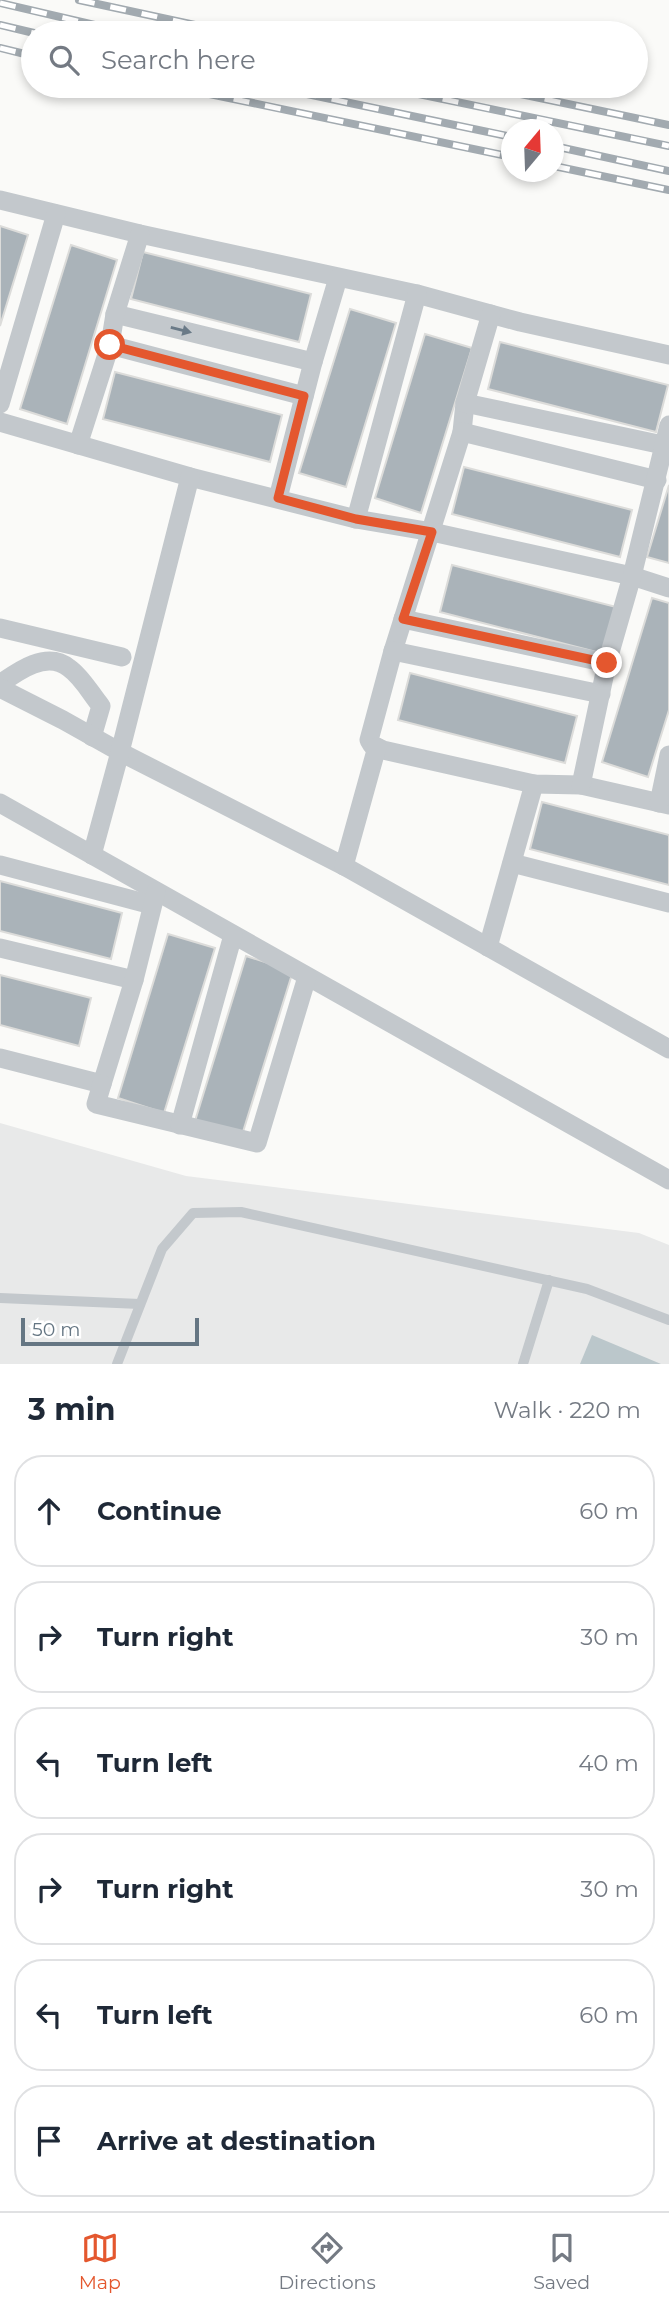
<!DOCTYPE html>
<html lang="en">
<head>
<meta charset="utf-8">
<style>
	:root { --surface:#fff; --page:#f2f2f3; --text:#1f2937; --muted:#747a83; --line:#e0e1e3; --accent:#e4572e }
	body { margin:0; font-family:Montserrat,sans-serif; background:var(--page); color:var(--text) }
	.compass { position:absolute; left:501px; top:119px; width:63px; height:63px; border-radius:50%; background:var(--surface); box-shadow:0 4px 10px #0003; rotate:19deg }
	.scale { position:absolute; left:21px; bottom:18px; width:178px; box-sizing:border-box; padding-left:7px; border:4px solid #657683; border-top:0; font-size:19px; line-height:24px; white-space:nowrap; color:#657683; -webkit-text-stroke:5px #fff; paint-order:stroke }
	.stop { position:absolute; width:21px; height:21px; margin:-16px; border:5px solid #e4572e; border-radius:50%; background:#fff }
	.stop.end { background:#e4572e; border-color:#fff; box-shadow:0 2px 7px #0008 }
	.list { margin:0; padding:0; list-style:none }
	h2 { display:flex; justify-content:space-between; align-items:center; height:91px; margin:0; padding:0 28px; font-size:30px }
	h2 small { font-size:23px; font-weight:400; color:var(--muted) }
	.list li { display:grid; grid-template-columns:46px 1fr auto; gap:21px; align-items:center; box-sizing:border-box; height:112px; margin:0 14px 14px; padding:0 14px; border:2px solid var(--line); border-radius:28px }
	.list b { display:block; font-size:26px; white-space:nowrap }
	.list em { font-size:23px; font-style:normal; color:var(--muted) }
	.icon { flex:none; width:38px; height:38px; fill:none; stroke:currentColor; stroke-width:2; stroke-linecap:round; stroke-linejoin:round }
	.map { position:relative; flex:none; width:669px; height:1364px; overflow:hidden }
	.search { position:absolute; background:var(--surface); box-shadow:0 4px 10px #0003; left:21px; right:21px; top:21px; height:77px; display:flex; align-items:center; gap:18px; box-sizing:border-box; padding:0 24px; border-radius:38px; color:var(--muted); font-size:26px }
	.sheet { height:847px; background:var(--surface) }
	nav { display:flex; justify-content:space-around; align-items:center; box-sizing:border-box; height:98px; border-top:2px solid var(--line); background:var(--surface); font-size:19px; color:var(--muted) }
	nav a { display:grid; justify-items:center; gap:4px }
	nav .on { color:var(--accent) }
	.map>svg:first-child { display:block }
</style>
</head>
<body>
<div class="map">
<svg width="669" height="1364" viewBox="0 0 669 1364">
	<rect width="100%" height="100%" fill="#fafaf8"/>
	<polygon fill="#e8e9e9" points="0,1123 186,1176 639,1233 669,1245 669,1364 0,1364"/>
	<polygon fill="#bbc7cb" points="592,1335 661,1364 580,1364"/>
	<g fill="#aab3b9" stroke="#dcdcda" stroke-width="2">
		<polygon points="0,226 28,235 0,326"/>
		<polygon points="71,245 117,260 67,424 20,409"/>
		<polygon points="143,252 311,294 299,342 131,299"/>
		<polygon points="350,309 396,323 346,487 299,473"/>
		<polygon points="425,334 472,348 421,513 375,498"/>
		<polygon points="500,342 668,385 656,432 488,389"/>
		<polygon points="115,372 282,415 270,462 103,419"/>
		<polygon points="464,467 632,510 620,557 452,514"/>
		<polygon points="669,485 669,563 647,557"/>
		<polygon points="452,565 620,608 608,655 440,612"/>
		<polygon points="652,598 669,603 669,710 648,777 602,762"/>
		<polygon points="410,673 577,716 565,763 398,720"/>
		<polygon points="542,802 669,835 669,885 530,849"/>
		<polygon points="0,881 122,913 111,959 0,931"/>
		<polygon points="168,934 215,948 164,1113 118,1098"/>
		<polygon points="246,956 293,971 242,1135 195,1121"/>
		<polygon points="0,975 91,998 79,1046 0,1025"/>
	</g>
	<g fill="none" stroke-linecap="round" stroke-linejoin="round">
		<g stroke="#c3c8cc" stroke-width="10">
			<polyline points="0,1298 140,1304"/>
			<polyline points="117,1364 162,1249 193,1213 241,1212 587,1289 669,1320"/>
			<polyline points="523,1364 549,1280"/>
		</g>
		<g stroke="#c3c8cc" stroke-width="19">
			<polyline points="0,200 140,234 417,294 520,322 669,355"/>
			<polyline points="115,314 313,362"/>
			<polyline points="491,314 465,403 462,432 393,651 369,740 372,745 383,750 534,784 581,785 669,805"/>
			<polyline points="110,345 304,396"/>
			<polyline points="465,403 663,445"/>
			<polyline points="0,404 56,214"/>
			<polyline points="0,422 190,477 356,519 432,532 632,576 669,588"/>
			<polyline points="462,432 657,480"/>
			<polyline points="78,445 110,345 115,314 140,234"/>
			<polyline points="278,498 313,362 338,278"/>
			<polyline points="356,519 417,294"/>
			<polyline points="403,619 607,663"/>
			<polyline points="0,628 122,657"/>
			<polyline points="393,651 601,694"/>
			<path d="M0 684C18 671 47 650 69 668 82 677 91 694 101 706L92 737"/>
			<polyline points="0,688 63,720 120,752 344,866 669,1049"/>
			<polyline points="581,785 607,663 632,576 669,425"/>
			<polyline points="0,803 669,1180"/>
			<polyline points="659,803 669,755"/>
			<polyline points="92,855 120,752 190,477"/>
			<polyline points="512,863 669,903"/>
			<polyline points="0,865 152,905"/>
			<polyline points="344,866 377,747"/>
			<polyline points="488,947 534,784"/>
			<polyline points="0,948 134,980"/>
			<polyline points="0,1058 102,1084 134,980 156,892"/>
			<polyline points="102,1084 96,1104 257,1143 307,977"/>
			<polyline points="180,1125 233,935"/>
		</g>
		<g stroke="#a2aab0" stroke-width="8">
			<g id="rail">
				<polyline points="79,0 232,33"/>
				<polyline points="0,3 129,33"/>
				<polyline points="0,25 34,33"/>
				<polyline points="0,48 33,56"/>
				<polyline points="171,86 512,157"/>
				<polyline points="269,86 512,137"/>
				<polyline points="380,86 669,146"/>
				<polyline points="482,86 669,125"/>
				<polyline points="554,146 669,171"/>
				<polyline points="554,166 669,190"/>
			</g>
		</g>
		<use href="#rail" stroke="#fff" stroke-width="5" stroke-dasharray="16" stroke-linecap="butt"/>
	</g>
	<defs><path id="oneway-solid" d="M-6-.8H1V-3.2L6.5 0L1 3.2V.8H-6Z" transform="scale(1.75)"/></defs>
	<use fill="#6a7a87" href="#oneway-solid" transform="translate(181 330) rotate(14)"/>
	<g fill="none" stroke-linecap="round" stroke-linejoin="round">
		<polyline stroke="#e4572e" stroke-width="9" points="110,345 304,396 278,498 356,519 432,532 403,619 607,663"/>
	</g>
</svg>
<svg class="compass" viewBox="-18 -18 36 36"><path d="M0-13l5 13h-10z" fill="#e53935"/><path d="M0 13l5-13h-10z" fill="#747a83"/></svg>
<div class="scale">50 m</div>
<div class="stop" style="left:110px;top:345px"></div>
<div class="stop end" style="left:607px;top:663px"></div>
<div class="search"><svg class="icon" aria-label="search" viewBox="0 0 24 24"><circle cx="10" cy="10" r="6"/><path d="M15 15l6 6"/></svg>Search here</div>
</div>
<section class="sheet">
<h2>3 min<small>Walk · 220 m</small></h2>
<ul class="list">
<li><svg class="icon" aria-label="ahead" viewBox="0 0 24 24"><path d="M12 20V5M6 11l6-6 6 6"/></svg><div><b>Continue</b></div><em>60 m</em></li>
<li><svg class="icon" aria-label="right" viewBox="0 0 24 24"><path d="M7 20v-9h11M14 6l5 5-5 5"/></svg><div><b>Turn right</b></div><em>30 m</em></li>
<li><svg class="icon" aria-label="left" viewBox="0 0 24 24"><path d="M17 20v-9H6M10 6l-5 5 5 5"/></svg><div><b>Turn left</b></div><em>40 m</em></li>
<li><svg class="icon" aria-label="right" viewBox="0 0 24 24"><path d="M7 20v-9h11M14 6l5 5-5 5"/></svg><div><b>Turn right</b></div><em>30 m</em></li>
<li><svg class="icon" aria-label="left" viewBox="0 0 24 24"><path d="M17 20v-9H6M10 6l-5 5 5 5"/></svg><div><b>Turn left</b></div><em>60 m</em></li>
<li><svg class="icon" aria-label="arrive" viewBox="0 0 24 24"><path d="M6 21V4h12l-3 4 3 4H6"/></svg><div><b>Arrive at destination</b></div></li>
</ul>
</section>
<nav>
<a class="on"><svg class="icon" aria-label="map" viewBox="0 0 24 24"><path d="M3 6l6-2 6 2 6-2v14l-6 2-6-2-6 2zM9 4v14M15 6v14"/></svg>Map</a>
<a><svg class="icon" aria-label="directions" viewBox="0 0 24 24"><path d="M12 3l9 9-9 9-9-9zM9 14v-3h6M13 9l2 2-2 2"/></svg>Directions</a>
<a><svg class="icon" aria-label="saved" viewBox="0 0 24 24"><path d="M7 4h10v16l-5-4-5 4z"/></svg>Saved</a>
</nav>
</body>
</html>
